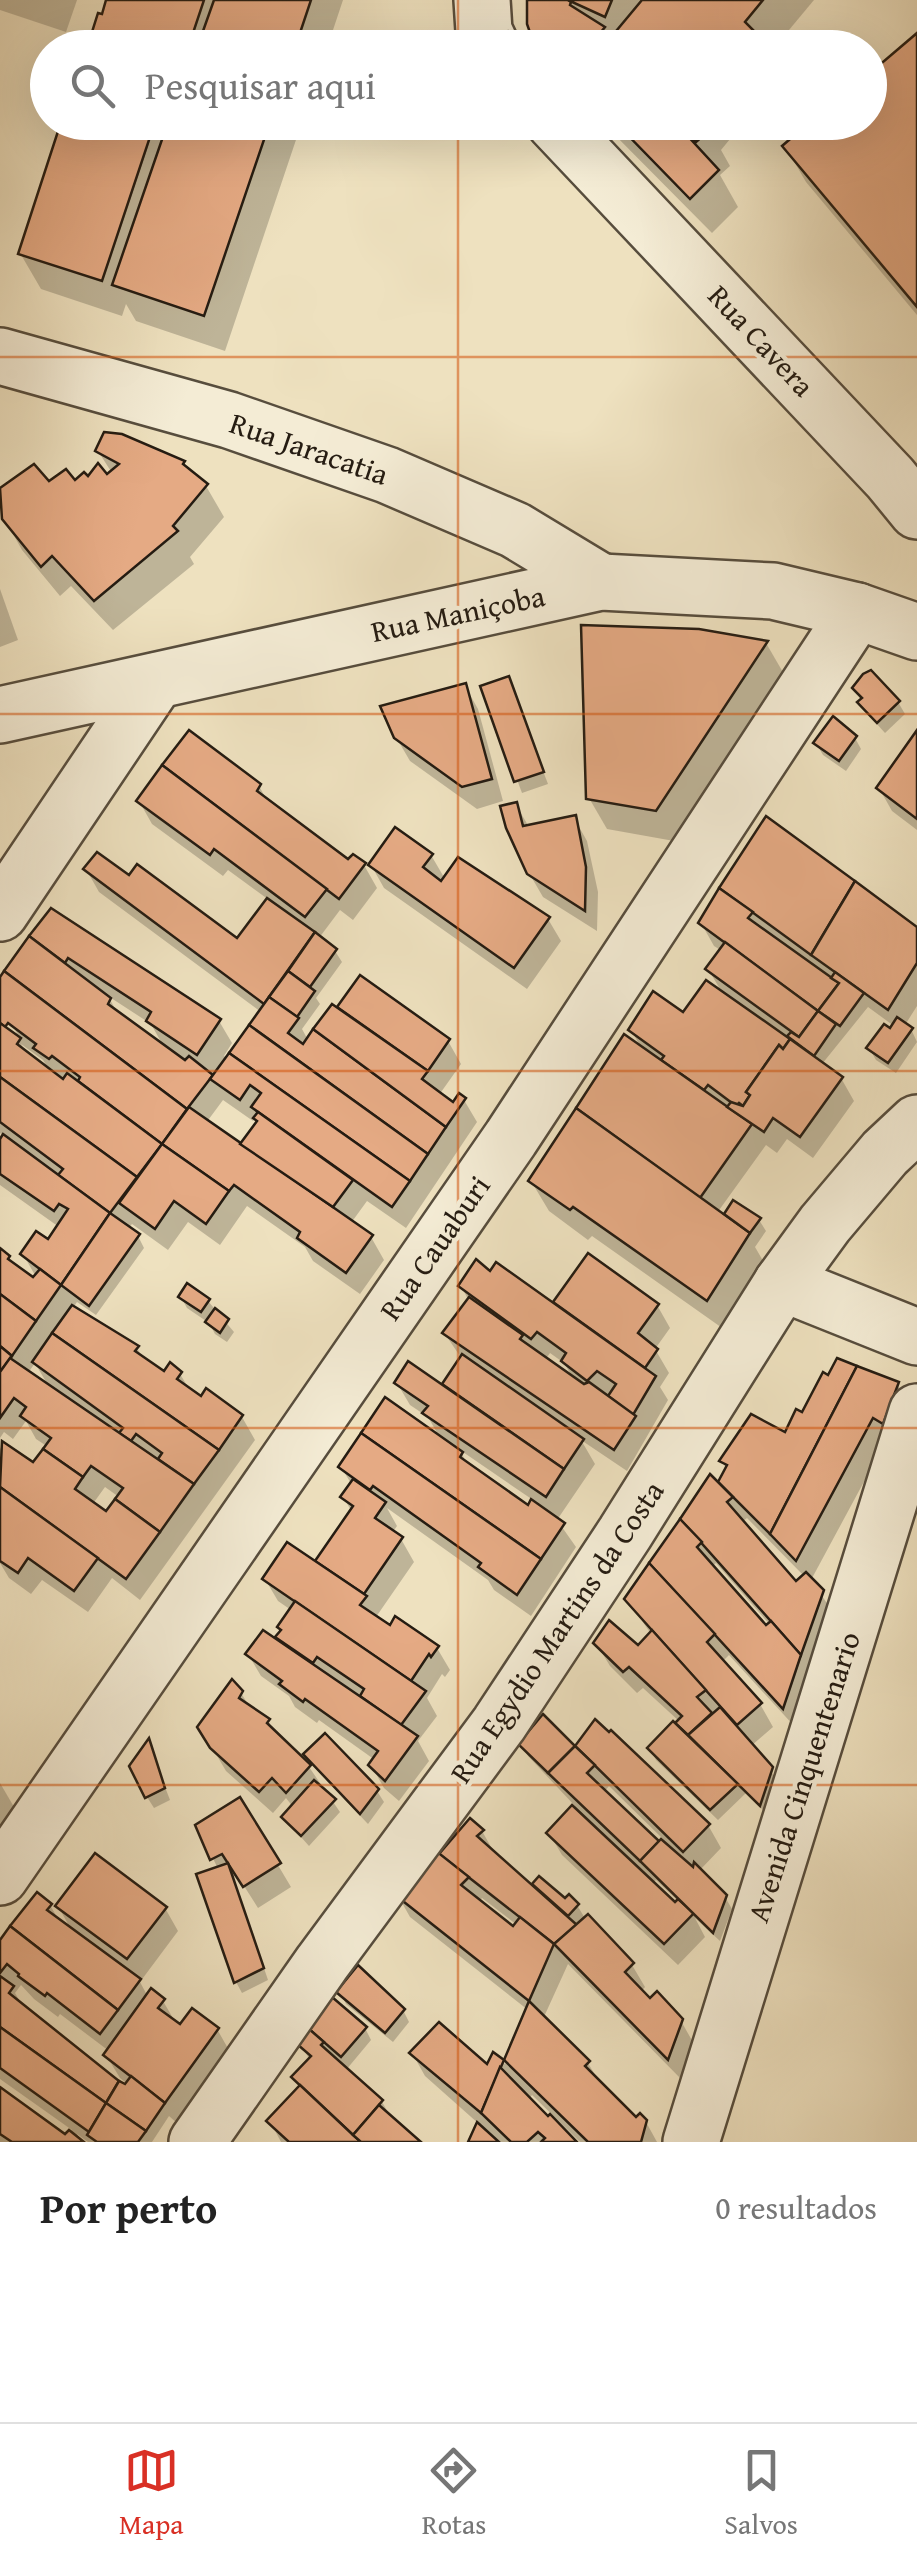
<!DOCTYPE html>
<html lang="pt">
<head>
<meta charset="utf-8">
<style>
	:root { --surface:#fff; --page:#f6f6f6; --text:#222; --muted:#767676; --line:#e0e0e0; --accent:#d93025 }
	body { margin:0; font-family:"Gentium Book Plus",serif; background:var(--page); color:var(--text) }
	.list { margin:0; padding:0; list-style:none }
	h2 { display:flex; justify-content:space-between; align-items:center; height:130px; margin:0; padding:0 40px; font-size:42px }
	h2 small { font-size:32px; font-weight:400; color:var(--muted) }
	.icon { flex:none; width:55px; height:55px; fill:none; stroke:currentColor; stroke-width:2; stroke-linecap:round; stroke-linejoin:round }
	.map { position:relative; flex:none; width:917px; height:2142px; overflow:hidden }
	.search { position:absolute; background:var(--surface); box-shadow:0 10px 40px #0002; left:30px; right:30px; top:30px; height:110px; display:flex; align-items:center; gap:25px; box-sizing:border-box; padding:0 35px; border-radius:55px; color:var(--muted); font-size:38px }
	.sheet { height:280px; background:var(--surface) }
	nav { display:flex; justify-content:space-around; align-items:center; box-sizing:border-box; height:140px; border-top:2px solid var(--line); background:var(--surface); font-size:28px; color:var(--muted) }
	nav a { display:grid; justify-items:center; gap:5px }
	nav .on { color:var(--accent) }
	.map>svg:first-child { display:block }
</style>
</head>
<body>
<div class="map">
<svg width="917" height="2142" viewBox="0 0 917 2142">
	<rect width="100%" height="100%" fill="#eee1bf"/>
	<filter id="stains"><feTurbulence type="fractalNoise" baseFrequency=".002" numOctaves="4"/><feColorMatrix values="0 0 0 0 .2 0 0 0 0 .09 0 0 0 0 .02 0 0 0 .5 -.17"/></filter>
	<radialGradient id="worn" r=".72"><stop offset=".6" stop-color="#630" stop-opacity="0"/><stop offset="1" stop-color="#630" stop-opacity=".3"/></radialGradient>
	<g fill="#0003" fill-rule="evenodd">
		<polygon points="0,0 77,0 66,32 0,10"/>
		<polygon points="109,0 343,0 327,48 89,48"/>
		<polygon points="530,0 814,0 774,48 540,48"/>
		<polygon points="917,36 917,315 806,182 785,146 870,122 870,76"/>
		<polygon points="64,122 302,122 225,351 136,321 126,304 122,316 41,289 20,253"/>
		<polygon points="602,122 744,122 721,150 730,166 720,175 738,207 712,233"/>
		<polygon points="98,451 183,463 206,486 224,517 190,557 194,564 113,630 71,586 60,596 22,550 4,518 0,492 34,468 48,485 75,484 107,477 112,473"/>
		<polygon points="0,589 18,640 0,647"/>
		<polygon points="766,643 784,674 674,841 607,829 589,798"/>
		<polygon points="508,679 548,784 522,793 483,688"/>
		<polygon points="465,686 478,709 503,801 477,809 410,761 396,737"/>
		<polygon points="855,688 898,702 905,714 885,733 867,713"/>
		<polygon points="917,735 917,830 892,811 879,788"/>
		<polygon points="855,738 861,749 846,771 823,755 816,743"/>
		<path d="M259 786 269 804 348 863 364 865 377 888 353 920 340 910 319 938 335 951 342 962 316 998 320 1004 302 1029 308 1040 338 1010 361 978 448 1041 461 1064 439 1095 453 1105 464 1100 477 1122 406 1228 367 1201 351 1223 371 1237 384 1260 360 1294 313 1261 305 1247 247 1206 220 1245 188 1222 168 1250 132 1224 128 1229 138 1236 144 1248 96 1315 77 1302 73 1308 137 1348 144 1360 164 1374H180L191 1392 242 1417 255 1440 140 1600 112 1578 88 1612 42 1580 31 1594 9 1578 0 1563V1449L3 1445 34 1466 48 1447 36 1439 26 1421 13 1439 4 1432 0 1438V1251L14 1267 34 1280 36 1277 23 1254 48 1243 59 1227 0 1185V1144L5 1137 0 1133V1014L11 1034 18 1035 4 1011 0 1013V984L52 912 219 1021 232 1043 224 1056 228 1059 261 1012 99 892 86 869 130 878 238 942 269 900 228 870 223 876 152 824 139 801ZM108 996 151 1024 165 1049 118 1014ZM21 1044 43 1060 51 1073 28 1056ZM223 1100 253 1121 256 1117 259 1123 240 1148 206 1123ZM35 1363 49 1387 28 1373ZM105 1487 119 1497 107 1515 92 1505Z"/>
		<polygon points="516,805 529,827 574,818 587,841 598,892 597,931 543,897 529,873"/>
		<polygon points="767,820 917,930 917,1006 905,1025 911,1029 917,1042 896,1073 876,1060 869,1048 894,1026 868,1007 822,1064 841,1078 854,1101 813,1158 787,1139 777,1153 766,1145 717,1213 731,1223 727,1214 759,1220 766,1231 755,1247 766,1266 725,1330 592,1236 588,1240 549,1211 531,1181 643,1051 631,1030 684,1016 723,994 708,969 722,951 714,946 701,923"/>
		<polygon points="431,855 445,879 548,919 561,941 527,989 384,888 371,865"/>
		<path d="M589 1256 657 1305 670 1328 655 1349 669 1373 660 1387 668 1400 627 1471 581 1440 595 1464 557 1520 576 1547 531 1616 494 1590 488 1580 387 1508 397 1526 392 1533 401 1539 414 1562 376 1617 437 1648 450 1670 445 1677 442 1674 427 1698 437 1716 418 1741 429 1761 399 1801 384 1788 371 1765 375 1760 319 1720 317 1723 295 1707 289 1696 261 1676 248 1654 276 1641 291 1610 278 1601 265 1579 316 1565 352 1512 343 1497 352 1485 341 1467 440 1438 428 1417 410 1405 397 1383 443 1388 462 1359 445 1334 469 1301 461 1286 490 1275 553 1305ZM550 1353 564 1363 575 1381 545 1360ZM460 1450 533 1500 529 1508 468 1466Z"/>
		<polygon points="181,1297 208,1301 234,1332 227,1342 215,1334 209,1323 187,1308"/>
		<path d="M897 1384 910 1406 887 1439 811 1580 835 1615 796 1728 729 1655 722 1662 760 1704 773 1727 751 1746 778 1781 767 1814 746 1793 718 1820 656 1760 650 1748 680 1722 643 1688 637 1693 610 1666 596 1643 638 1649 651 1634 627 1599 719 1486 727 1470 722 1461 786 1435 803 1416ZM747 1518 805 1577 796 1584 742 1522ZM716 1563 770 1625 766 1628 712 1567Z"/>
		<polygon points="241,1693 251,1709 268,1721 277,1735 309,1767 340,1812 309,1846 284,1818 293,1807 286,1798 273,1813 226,1771 200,1727"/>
		<polygon points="148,1743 170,1800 154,1808 147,1797"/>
		<path d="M521 1744 573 1748 708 1825 721 1848 699 1871 725 1897 732 1909 720 1941 695 1918 705 1937 678 1965 562 1855 549 1833 575 1806 528 1756ZM609 1786 664 1840 659 1845 604 1792ZM656 1880 679 1902 675 1906 652 1884Z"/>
		<polygon points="306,1754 377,1791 384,1802 368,1824 313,1766"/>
		<polygon points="0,1783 14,1807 0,1827"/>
		<polygon points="239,1800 291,1887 258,1908 237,1875 233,1877 268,1980 242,1993 236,1982 218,1869 198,1826"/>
		<path d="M482 1831 495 1854 541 1895 535 1885 577 1905 586 1920 632 1965 645 1987 641 1992 681 2021 694 2044 681 2079 568 1964 543 2019 588 2063 601 2085 636 2121 646 2122 657 2142H580L532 2095 529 2099 573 2142H471L479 2124 425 2076 412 2053 488 2068 494 2056 505 2064 528 2010 410 1917 397 1894 440 1857ZM482 1898 517 1925 513 1929 479 1902Z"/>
		<path d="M50 1905 61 1924 73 1933 58 1906 165 1908 178 1931 140 1982 148 1997 163 2001 177 2025 217 2029 230 2052 178 2124 169 2116 152 2142H88L77 2134 82 2142H0V2090L66 2137 72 2130 0 2079V1946ZM21 1985 34 1999 58 2017 60 2014 109 2051 106 2055 120 2078 131 2087 128 2090 24 2008 15 1993Z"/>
		<polygon points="340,1992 403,2010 409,2022 393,2042 346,2004"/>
		<polygon points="365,2028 371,2040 346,2070 382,2102 392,2119 418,2142 281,2142 270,2121 301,2088 294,2077 310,2060 300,2044"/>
	</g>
	<g fill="#e5aa84" stroke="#251c12" stroke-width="2.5">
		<polygon points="106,0 204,0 189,45 197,48 87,48 98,13 102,14"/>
		<polygon points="214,0 311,0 295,48 197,48"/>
		<polygon points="527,0 568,0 571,2 570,5 605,27 588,48 540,48 533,41 527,24"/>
		<polygon points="568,0 612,0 605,17"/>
		<polygon points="642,0 763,0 745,22 763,40 756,48 602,48"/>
		<polygon points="917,33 917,307 782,146 810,122 870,122 870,73"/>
		<polygon points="61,122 155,122 102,281 18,254"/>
		<polygon points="168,122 270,122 204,316 112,285"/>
		<polygon points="615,122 705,122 711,129 696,142 686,131 685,133 719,170 690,199"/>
		<polygon points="104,432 122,434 185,461 183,464 208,484 173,526 178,531 94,601 52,556 41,567 2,519 0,488 34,464 49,481 66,469 75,480 84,472 88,476 98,463 107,474 119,464 95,451"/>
		<polygon points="581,625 699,629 768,641 656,811 586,799"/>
		<polygon points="871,670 900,701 877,723 857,702 862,698 852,688 863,674"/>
		<polygon points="509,676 544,772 514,782 480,686"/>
		<polygon points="466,683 492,779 462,787 394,738 380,706"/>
		<polygon points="833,716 857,736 839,761 813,743"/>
		<polygon points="189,730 261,784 257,791 348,859 353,854 366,863 339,899 162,765"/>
		<polygon points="917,730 917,819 876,788"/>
		<polygon points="162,765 327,889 305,917 214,849 210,855 136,801"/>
		<polygon points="517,802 523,826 576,815 586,867 585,911 527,874 506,828 500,806"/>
		<polygon points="766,816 855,881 811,955 719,888"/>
		<polygon points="395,827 433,854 423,867 441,881 458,857 550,917 514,968 368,865"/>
		<polygon points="97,852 129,875 137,864 237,938 267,898 315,932 264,1004 83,869"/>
		<polygon points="855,881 917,927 917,963 888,1010 811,955"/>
		<polygon points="719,888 753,912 748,918 839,983 818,1011 698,923"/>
		<polygon points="51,908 221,1019 197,1055 146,1021 151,1012 68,958 65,963 29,936"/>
		<polygon points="315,932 337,949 310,987 288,971"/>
		<polygon points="29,936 111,998 108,1004 185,1060 189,1056 213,1075 187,1109 4,971"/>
		<polygon points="725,942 818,1011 799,1037 705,969"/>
		<polygon points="4,971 187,1109 162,1144 78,1081 80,1077 52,1056 49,1059 33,1048 36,1044 8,1023 5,1027 0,1023 0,977"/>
		<polygon points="288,971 315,991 297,1017 269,997"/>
		<polygon points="835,972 864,993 840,1026 818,1011 839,983 831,978"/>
		<polygon points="360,975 450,1039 428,1071 337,1007"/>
		<polygon points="706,980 790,1039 783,1049 779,1045 746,1092 750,1095 743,1106 739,1103 736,1106 708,1085 704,1090 661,1060 664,1056 628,1030 653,991 683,1012"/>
		<polygon points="269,997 299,1018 288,1033 303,1044 313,1029 446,1127 428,1154 249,1025"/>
		<polygon points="332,1004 428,1071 422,1079 453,1102 459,1093 466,1098 446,1127 313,1029"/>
		<polygon points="818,1011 836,1024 814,1056 787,1036 791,1032 799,1037"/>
		<polygon points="897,1017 913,1028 888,1063 866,1048 884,1024 890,1028"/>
		<polygon points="0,1023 21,1038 17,1044 63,1079 67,1073 162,1144 137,1177 0,1077"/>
		<polygon points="249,1025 428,1154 410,1181 229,1053"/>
		<polygon points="624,1034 752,1124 700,1198 576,1108"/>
		<polygon points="790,1039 843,1077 800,1137 773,1118 764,1132 727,1107 731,1102 743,1106 750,1095 746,1092 779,1045 783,1049"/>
		<polygon points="229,1053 410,1181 392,1207 251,1107 261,1093 250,1085 240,1100 210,1079"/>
		<polygon points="0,1077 137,1177 110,1213 58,1175 63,1169 0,1122"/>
		<polygon points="189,1107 373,1235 346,1273 297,1238 300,1232 234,1185 229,1191 162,1144"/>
		<polygon points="576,1108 750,1233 707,1301 573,1207 570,1210 528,1181"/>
		<polygon points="258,1112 353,1180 333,1207 240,1144 257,1121 253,1118"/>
		<polygon points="3,1134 110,1213 61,1285 20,1254 36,1231 48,1239 68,1209 59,1204 54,1211 0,1174 0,1139"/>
		<polygon points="162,1144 229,1191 206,1224 174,1201 155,1229 119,1203"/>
		<polygon points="733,1200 761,1218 750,1233 724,1214"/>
		<polygon points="110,1213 140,1234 89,1306 61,1285"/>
		<polygon points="0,1248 10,1256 8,1259 33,1277 40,1269 61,1285 36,1321 0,1294"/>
		<polygon points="588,1253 659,1304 638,1333 658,1349 645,1368 553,1302"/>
		<polygon points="476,1259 490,1271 496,1262 656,1376 633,1415 608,1396 616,1384 597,1371 587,1381 561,1361 566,1353 537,1332 531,1339 458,1286"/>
		<polygon points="187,1283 210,1299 201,1312 178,1297"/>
		<polygon points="0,1294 36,1321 12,1356 0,1346"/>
		<polygon points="469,1297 523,1335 520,1339 584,1384 589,1382 636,1416 614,1450 442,1333"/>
		<polygon points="72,1305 139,1346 135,1351 164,1371 170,1362 182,1372 177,1379 201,1396 206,1388 243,1415 219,1450 52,1333"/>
		<polygon points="215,1308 229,1319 220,1333 205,1322"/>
		<polygon points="52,1333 219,1450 194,1484 158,1459 162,1453 136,1434 131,1441 119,1433 123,1428 32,1362"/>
		<polygon points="0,1346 12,1356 0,1372"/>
		<polygon points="462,1354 584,1439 564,1469 442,1384"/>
		<polygon points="10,1358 194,1484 160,1532 115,1499 123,1488 91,1466 83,1477 43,1449 51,1438 20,1416 26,1407 14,1398 0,1418 0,1372"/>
		<polygon points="837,1358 857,1366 770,1534 718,1482 727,1465 719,1461 751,1414 785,1432 796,1409 802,1412 823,1372 828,1375"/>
		<polygon points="408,1361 564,1469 546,1497 422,1413 428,1406 394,1383"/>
		<polygon points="857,1366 899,1382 883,1424 873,1418 796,1561 770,1534"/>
		<polygon points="385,1397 463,1452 460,1457 528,1505 531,1499 565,1523 541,1559 361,1433"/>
		<polygon points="361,1433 541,1559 517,1595 478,1567 481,1563 373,1486 370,1490 338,1467"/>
		<polygon points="2,1441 33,1462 43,1449 83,1477 75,1489 106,1511 115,1499 160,1532 126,1579 0,1487"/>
		<polygon points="710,1474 733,1497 727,1502 796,1581 806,1572 824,1590 801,1655 680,1519"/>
		<polygon points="353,1479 386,1502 375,1518 403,1537 364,1594 315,1561 353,1506 340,1497"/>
		<polygon points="0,1487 98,1558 74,1591 28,1558 18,1573 0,1561"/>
		<polygon points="680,1519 702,1542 697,1547 766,1625 771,1621 801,1655 783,1709 649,1563"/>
		<polygon points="287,1542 367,1596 360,1605 390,1625 395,1616 439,1646 431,1657 429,1654 411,1681 262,1579"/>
		<polygon points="649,1563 715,1634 707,1642 762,1703 737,1725 624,1599"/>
		<polygon points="295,1601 426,1691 401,1725 360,1696 364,1689 317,1657 313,1663 275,1637 281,1630 277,1627"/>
		<polygon points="609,1620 638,1645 652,1630 706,1690 697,1697 712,1713 688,1735 675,1723 682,1716 629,1667 623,1672 593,1643"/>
		<polygon points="263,1630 418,1736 385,1781 368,1765 378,1751 305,1699 303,1702 279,1684 282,1681 245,1654"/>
		<polygon points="232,1679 243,1691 239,1698 270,1719 267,1723 311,1765 286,1793 272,1778 259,1792 210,1748 197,1727"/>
		<polygon points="720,1707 773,1767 760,1806 688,1735"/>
		<polygon points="543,1714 575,1746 548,1773 518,1744"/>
		<polygon points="595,1719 609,1732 611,1730 710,1824 683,1852 575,1746"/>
		<polygon points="673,1721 738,1784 710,1810 647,1748"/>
		<polygon points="325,1733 379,1789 360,1814 303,1754"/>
		<polygon points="149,1738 165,1788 145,1798 129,1766"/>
		<polygon points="575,1746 595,1765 587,1773 659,1841 640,1861 548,1773"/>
		<polygon points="314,1780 336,1799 301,1836 281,1817"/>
		<polygon points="240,1797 281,1863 243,1887 222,1854 210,1860 195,1825"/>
		<polygon points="572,1805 675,1902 678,1899 694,1913 664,1944 546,1833"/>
		<polygon points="470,1818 484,1830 477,1836 577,1925 554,1944 439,1854"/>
		<polygon points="661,1839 693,1867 694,1862 727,1895 713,1933 640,1861"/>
		<polygon points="431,1847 469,1877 461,1885 513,1926 520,1917 554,1944 529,2001 394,1894"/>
		<polygon points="95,1853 167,1907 127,1959 55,1906"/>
		<polygon points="228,1863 264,1968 234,1983 196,1874"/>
		<polygon points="539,1876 565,1898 569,1894 579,1904 568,1916 532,1884"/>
		<polygon points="37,1892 52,1904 47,1910 141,1979 118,2010 10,1926"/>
		<polygon points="588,1914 634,1963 625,1972 650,1998 657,1991 683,2019 668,2060 554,1944"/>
		<polygon points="10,1926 118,2010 100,2034 47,1993 45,1996 18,1976 19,1974 7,1964 0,1973 0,1940"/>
		<polygon points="358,1965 405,2009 385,2033 336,1992"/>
		<polygon points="0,1976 14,1986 9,1993 119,2081 106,2103 0,2027"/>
		<polygon points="151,1988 165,1999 158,2008 180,2024 192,2008 219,2028 165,2103 103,2055"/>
		<polygon points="332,1997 367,2027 341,2057 309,2029"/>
		<polygon points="529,2001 590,2061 585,2066 636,2117 640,2113 647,2120 641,2142 588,2142 504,2060"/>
		<polygon points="439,2022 487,2064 493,2052 504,2060 481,2113 409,2053"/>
		<polygon points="0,2027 106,2103 89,2132 0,2068"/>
		<polygon points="309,2029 324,2042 321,2045 383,2100 353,2135 291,2077 311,2056 297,2044"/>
		<polygon points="500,2067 548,2116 550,2114 577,2142 541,2142 545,2138 538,2132 527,2142 511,2142 481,2113"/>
		<polygon points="131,2076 165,2103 146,2131 106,2103 119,2081 125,2084"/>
		<polygon points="300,2085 353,2135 361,2142 289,2142 266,2121"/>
		<polygon points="0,2087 65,2134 69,2130 84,2142 12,2142 0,2134"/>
		<polygon points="106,2103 146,2131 138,2142 97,2142 87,2135"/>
		<polygon points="379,2105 421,2142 361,2142 353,2135"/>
		<polygon points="477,2122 499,2142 468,2142"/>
	</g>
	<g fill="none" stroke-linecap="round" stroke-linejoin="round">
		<g stroke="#574d3d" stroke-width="60">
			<g id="minor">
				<polyline points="482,0 484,31 492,48"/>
				<polyline points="554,122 890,478 917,511"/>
				<polyline points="0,356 229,420 387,475 515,530 601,582"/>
				<polyline points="0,715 601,582 773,591 857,611 917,632"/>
				<polyline points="0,913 156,681"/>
				<polyline points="782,1283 917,1337"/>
				<polyline points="0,1877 511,1138 857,611"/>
				<polyline points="197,2142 322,1963 499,1724 625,1533 782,1283 825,1224 885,1153 917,1123"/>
				<polyline points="691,2142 917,1412"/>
			</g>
		</g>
		<use href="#minor" stroke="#f4ecd5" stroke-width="55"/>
	</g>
	<path fill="none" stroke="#d4530d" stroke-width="2.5" stroke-opacity="0.55" d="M458 0V48M458 122V2142M0 357H917M0 714H917M0 1071H917M0 1428H917M0 1785H917"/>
	<g text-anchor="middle" stroke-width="9" stroke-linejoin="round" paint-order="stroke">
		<g font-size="30" fill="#251c12" stroke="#f4ecd5">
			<text transform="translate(761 341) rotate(47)" y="10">Rua Cavera</text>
			<text transform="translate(309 449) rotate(19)" y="10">Rua Jaracatia</text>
			<text transform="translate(458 614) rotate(-12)" y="10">Rua Maniçoba</text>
			<text transform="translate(435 1248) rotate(-55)" y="10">Rua Cauaburi</text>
			<text transform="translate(557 1632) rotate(-56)" y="10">Rua Egydio Martins da Costa</text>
			<text transform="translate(804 1777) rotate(-72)" y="10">Avenida Cinquentenario</text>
		</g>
	</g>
	<rect width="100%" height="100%" filter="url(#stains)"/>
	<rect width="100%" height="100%" fill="url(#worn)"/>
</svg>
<div class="search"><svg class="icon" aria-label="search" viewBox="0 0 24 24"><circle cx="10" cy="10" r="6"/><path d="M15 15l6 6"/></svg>Pesquisar aqui</div>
</div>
<section class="sheet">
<h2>Por perto<small>0 resultados</small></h2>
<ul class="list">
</ul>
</section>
<nav>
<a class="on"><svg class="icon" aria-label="map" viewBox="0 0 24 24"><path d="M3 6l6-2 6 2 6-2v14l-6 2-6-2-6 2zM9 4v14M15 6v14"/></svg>Mapa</a>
<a><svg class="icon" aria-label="directions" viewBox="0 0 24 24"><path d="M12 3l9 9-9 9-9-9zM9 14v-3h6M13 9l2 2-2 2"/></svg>Rotas</a>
<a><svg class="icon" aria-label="saved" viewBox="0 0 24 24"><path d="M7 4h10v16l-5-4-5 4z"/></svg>Salvos</a>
</nav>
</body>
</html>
